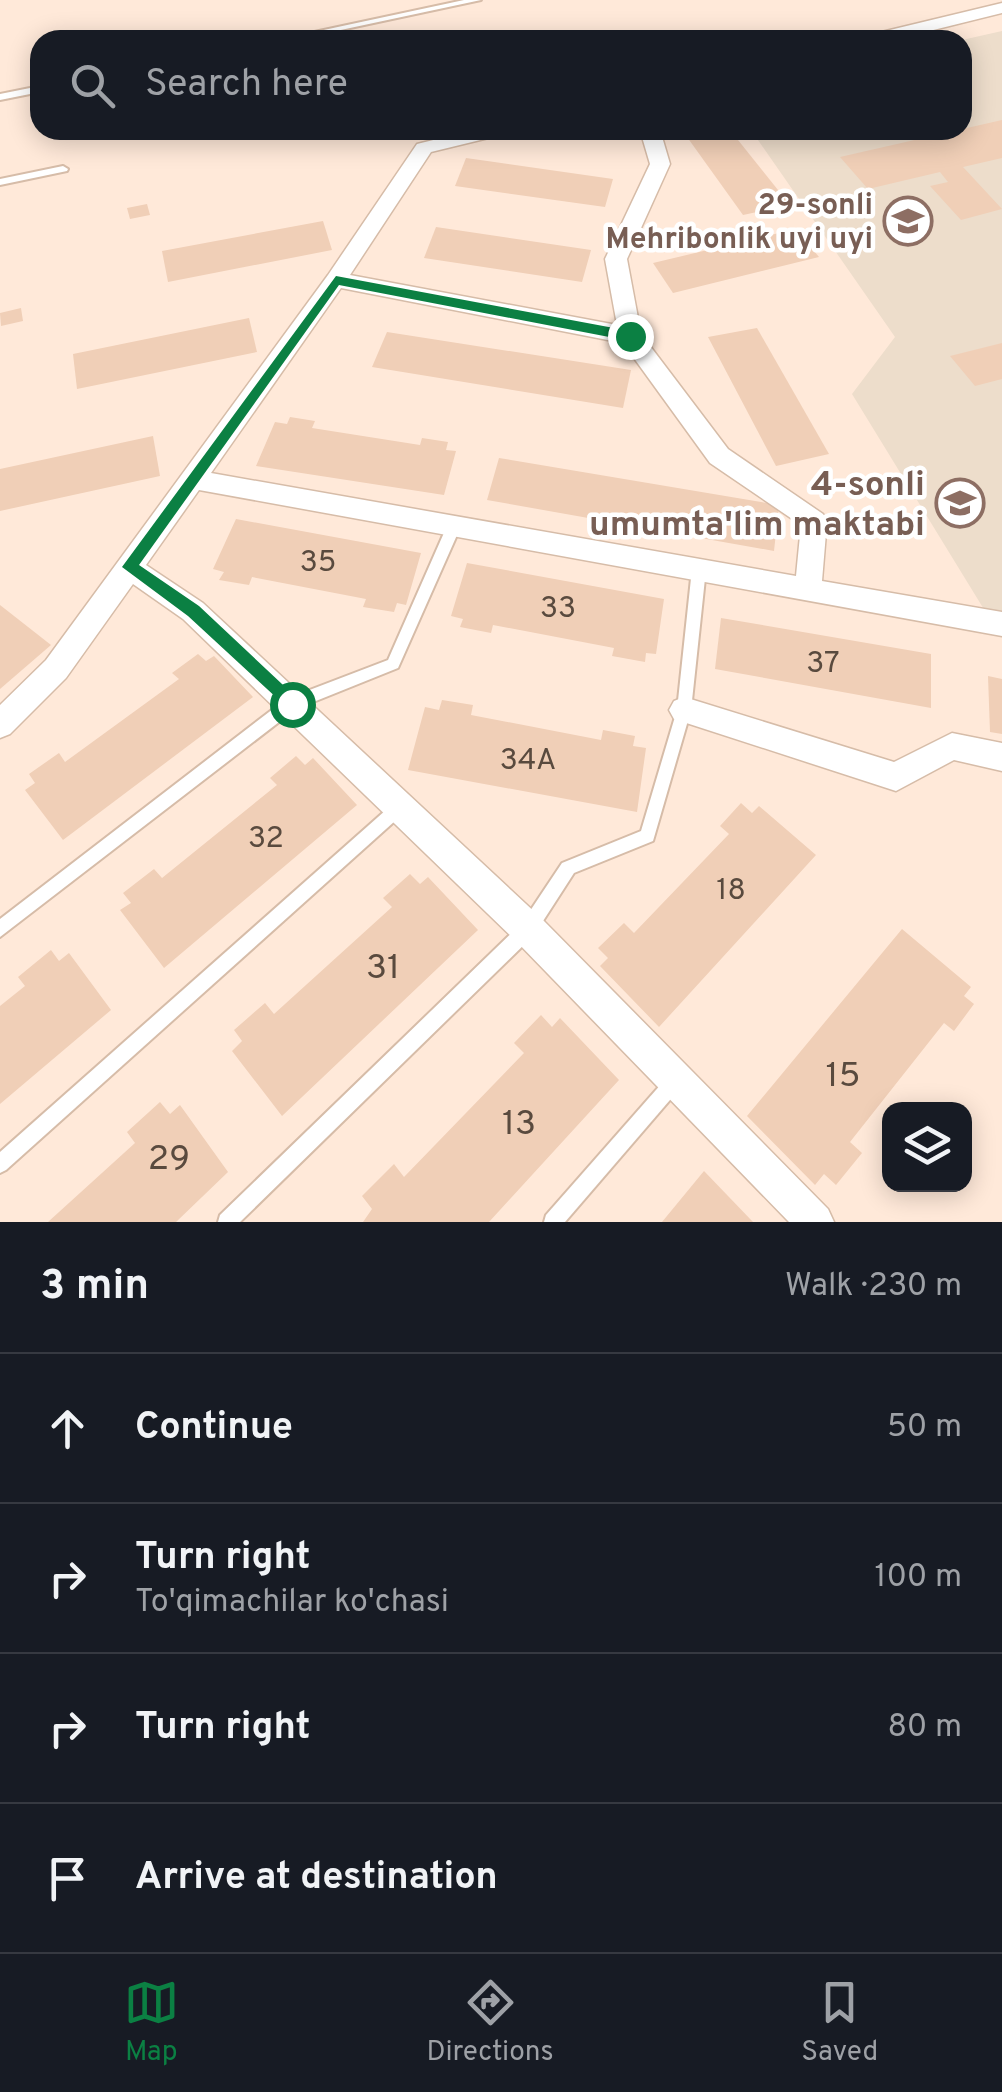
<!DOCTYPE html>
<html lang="en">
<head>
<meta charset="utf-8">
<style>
	:root { --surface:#171b24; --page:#20242c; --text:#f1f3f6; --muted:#9ea1a6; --line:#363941; --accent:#0b8043 }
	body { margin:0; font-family:Overpass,sans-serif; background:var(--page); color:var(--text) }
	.controls { position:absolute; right:30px; bottom:30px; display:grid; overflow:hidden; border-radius:20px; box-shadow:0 5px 25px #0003 }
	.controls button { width:90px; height:90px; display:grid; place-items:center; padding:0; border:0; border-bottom:2px solid var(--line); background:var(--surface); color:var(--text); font:50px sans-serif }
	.stop { position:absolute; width:30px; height:30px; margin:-22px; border:8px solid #0b8043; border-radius:50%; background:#fff }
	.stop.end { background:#0b8043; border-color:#fff; box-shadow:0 2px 10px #0008 }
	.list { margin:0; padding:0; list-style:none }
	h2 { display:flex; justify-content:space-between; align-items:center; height:130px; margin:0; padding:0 40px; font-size:42px }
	h2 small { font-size:32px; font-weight:400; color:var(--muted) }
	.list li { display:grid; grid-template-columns:65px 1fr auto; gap:30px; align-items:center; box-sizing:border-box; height:150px; padding:0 40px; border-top:2px solid var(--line) }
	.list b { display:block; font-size:38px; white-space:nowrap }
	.list p { margin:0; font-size:32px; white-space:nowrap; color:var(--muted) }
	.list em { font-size:32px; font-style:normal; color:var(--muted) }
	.icon { flex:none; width:55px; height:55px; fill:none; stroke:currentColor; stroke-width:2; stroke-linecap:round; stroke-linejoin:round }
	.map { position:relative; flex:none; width:1002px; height:1222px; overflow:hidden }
	.search { position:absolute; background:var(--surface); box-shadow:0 5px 25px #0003; left:30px; right:30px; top:30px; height:110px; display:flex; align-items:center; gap:25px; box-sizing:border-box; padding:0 35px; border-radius:30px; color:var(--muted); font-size:38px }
	.sheet { height:730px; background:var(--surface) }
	nav { display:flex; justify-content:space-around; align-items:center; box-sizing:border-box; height:140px; border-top:2px solid var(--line); background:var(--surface); font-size:28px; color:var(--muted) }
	nav a { display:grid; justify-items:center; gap:5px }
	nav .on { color:var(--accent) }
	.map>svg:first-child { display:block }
</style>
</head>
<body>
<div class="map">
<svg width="1002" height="1222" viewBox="0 0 1002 1222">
	<rect width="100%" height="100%" fill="#ffe9d9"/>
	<polygon fill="#edddcb" points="1002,31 1002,613 985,611 852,394 895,337 751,130 962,130 962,40"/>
	<g fill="#f0cfb7">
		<polygon points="1002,120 1002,158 963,167 1002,209 961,220 930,186 948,182 940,172 868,189 840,157"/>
		<polygon points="682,130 730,130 790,205 743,215"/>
		<polygon points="466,158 613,179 605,207 455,186"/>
		<polygon points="147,204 150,215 130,219 127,208"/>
		<polygon points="323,221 332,250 168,282 162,251"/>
		<polygon points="436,227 591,250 582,282 424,258"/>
		<polygon points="796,229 819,257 673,293 653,263"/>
		<polygon points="21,308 23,321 1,326 0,313"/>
		<polygon points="249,318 257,352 77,389 73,354"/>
		<polygon points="757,328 829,454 776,466 708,337"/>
		<polygon points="387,332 631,370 623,408 372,367"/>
		<polygon points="1002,343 1002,379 975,386 950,356"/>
		<polygon points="290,417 315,421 312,428 420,445 422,438 448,442 446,450 456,451 444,495 256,466 275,422 287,424"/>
		<polygon points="153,436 160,476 0,511 0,469"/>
		<polygon points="499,458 779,505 774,551 487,500"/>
		<polygon points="236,519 421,553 406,605 397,603 394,612 363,607 366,599 252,577 249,585 219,580 224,572 213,569"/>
		<polygon points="467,563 664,599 656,654 646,653 645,662 612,656 614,648 493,625 491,633 460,627 463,619 451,616"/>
		<polygon points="0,605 51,645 0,689"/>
		<polygon points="721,618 931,654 931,708 715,669"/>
		<polygon points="198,654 206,661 214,656 253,697 63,840 25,790 35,783 29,774 59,753 65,762 179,679 172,673"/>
		<polygon points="988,676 1002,679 1002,734 990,732"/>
		<polygon points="442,700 473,705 471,715 601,740 603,730 635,736 633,746 646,748 637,812 408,770 425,707 439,710"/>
		<polygon points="296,756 305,765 313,758 357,805 164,968 120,910 131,903 123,893 154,869 162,878 277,785 270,778"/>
		<polygon points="741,803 752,813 759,806 816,855 659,1027 600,966 608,958 598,948 624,923 634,933 729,834 720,826"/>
		<polygon points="410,874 420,884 428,877 478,930 282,1116 232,1051 242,1041 234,1030 265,1003 274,1014 392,907 383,898"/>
		<polygon points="902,929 971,987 964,996 974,1004 954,1031 944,1023 850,1142 862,1153 836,1185 824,1174 815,1185 747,1116"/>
		<polygon points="51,950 59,961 69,953 111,1010 0,1104 0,1006 25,986 18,977"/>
		<polygon points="541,1015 552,1027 560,1018 619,1080 489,1222 363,1222 372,1209 362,1196 394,1164 404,1177 524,1053 514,1043"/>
		<polygon points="160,1102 170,1114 180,1105 228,1172 176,1222 48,1222 135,1143 127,1132"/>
		<polygon points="704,1171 753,1222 662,1222"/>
	</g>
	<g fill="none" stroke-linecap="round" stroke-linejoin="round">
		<g stroke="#d6bca8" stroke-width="4">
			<g id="service">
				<polygon points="464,0 481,0 294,40 277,40"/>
				<polygon points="40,86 40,92 0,100 0,94"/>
				<polygon points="63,166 68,169 67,171 0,185 0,179"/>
				<polygon points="454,521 461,526 398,668 296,709 0,937 0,919 286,699 388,660 447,526"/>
				<polygon points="699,564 704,565 706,569 691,710 653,841 574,873 534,935 240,1222 218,1222 220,1215 522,923 562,863 641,831 677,710 692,569 694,565"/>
				<polygon points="400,800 405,802 408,807 405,812 6,1170 0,1173 0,1152 395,802"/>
				<polygon points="676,1071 682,1074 685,1080 682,1086 565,1222 544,1222 546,1215 670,1074"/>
			</g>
		</g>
		<g stroke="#d6bca8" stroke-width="3">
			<g id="minor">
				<polygon points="1002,3 1002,13 893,40 862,40 865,36"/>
				<path d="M474 130H508L505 134 431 152 350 275 617 325 605 259 650 164 640 130H660L670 164 627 259 641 334 728 449 823 514 827 521 822 581 1002 612V636L199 490 146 565 203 603 540 917 828 1209 834 1222H789L516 941 183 619 133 584 66 678 10 734 0 738V705L46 660 328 275 417 144ZM341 288 623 343 710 463 801 525 796 576 211 473Z"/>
				<polygon points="684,697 894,762 952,733 1002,743 1002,771 954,760 896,791 674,719 669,710 674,701"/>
			</g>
		</g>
		<use href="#service" fill="#fff" fill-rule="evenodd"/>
		<use href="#minor" fill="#fff" fill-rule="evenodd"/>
	</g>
	<polygon fill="#0b8043" points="336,276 630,331 637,336 630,341 339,285 139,565 199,606 298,699 300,704 292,712 188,616 122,567"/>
	<defs>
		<g id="school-ring" transform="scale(2.5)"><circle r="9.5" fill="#fff" stroke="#8d6e63" stroke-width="1.5"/><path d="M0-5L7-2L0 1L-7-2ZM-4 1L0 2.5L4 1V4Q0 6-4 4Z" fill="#8d6e63"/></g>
	</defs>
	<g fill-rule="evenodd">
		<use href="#school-ring" x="908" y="221"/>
		<use href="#school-ring" x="960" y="503"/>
	</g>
	<g text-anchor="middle" stroke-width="9" stroke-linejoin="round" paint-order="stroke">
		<g font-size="30" font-weight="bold" fill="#785e54" stroke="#fff" text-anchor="end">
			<text x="873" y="214">29-sonli<tspan x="873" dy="34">Mehribonlik uyi uyi</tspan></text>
		</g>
		<g font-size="30" fill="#594a3e">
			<text x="318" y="571">35</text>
			<text x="558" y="617">33</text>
			<text x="823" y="672">37</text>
			<text x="528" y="769">34А</text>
			<text x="266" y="847">32</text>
			<text x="731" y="899">18</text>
		</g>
		<g font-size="35" font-weight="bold" fill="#785e54" stroke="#fff" text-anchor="end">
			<text x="925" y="495">4-sonli<tspan x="925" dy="40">umumta'lim maktabi</tspan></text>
		</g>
		<g font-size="35" fill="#594a3e">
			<text x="383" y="978">31</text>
			<text x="843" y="1086">15</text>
			<text x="519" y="1134">13</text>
			<text x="169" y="1169">29</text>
		</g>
	</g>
</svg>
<div class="controls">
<button><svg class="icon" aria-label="layers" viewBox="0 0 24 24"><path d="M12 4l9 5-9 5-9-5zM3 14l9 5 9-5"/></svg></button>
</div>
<div class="stop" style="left:292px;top:704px"></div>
<div class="stop end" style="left:630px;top:336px"></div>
<div class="search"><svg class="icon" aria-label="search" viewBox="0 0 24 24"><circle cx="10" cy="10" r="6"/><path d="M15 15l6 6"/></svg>Search here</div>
</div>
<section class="sheet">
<h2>3 min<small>Walk · 230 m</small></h2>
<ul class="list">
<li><svg class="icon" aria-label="ahead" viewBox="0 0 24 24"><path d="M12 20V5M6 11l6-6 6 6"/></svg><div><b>Continue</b></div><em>50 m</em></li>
<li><svg class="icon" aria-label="right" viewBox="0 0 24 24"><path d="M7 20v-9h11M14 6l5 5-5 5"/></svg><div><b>Turn right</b><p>To'qimachilar ko'chasi</p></div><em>100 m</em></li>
<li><svg class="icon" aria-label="right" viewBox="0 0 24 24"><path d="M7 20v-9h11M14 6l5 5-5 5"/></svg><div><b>Turn right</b></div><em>80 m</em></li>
<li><svg class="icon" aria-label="arrive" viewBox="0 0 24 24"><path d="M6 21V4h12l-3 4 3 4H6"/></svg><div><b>Arrive at destination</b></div></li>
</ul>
</section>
<nav>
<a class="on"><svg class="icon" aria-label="map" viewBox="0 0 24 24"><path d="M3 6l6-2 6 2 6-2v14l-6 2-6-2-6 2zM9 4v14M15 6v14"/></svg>Map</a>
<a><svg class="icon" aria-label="directions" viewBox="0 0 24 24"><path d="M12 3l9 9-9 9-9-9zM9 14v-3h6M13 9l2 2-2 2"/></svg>Directions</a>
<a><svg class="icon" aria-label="saved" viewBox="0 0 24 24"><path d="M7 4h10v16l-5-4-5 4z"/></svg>Saved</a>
</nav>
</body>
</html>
